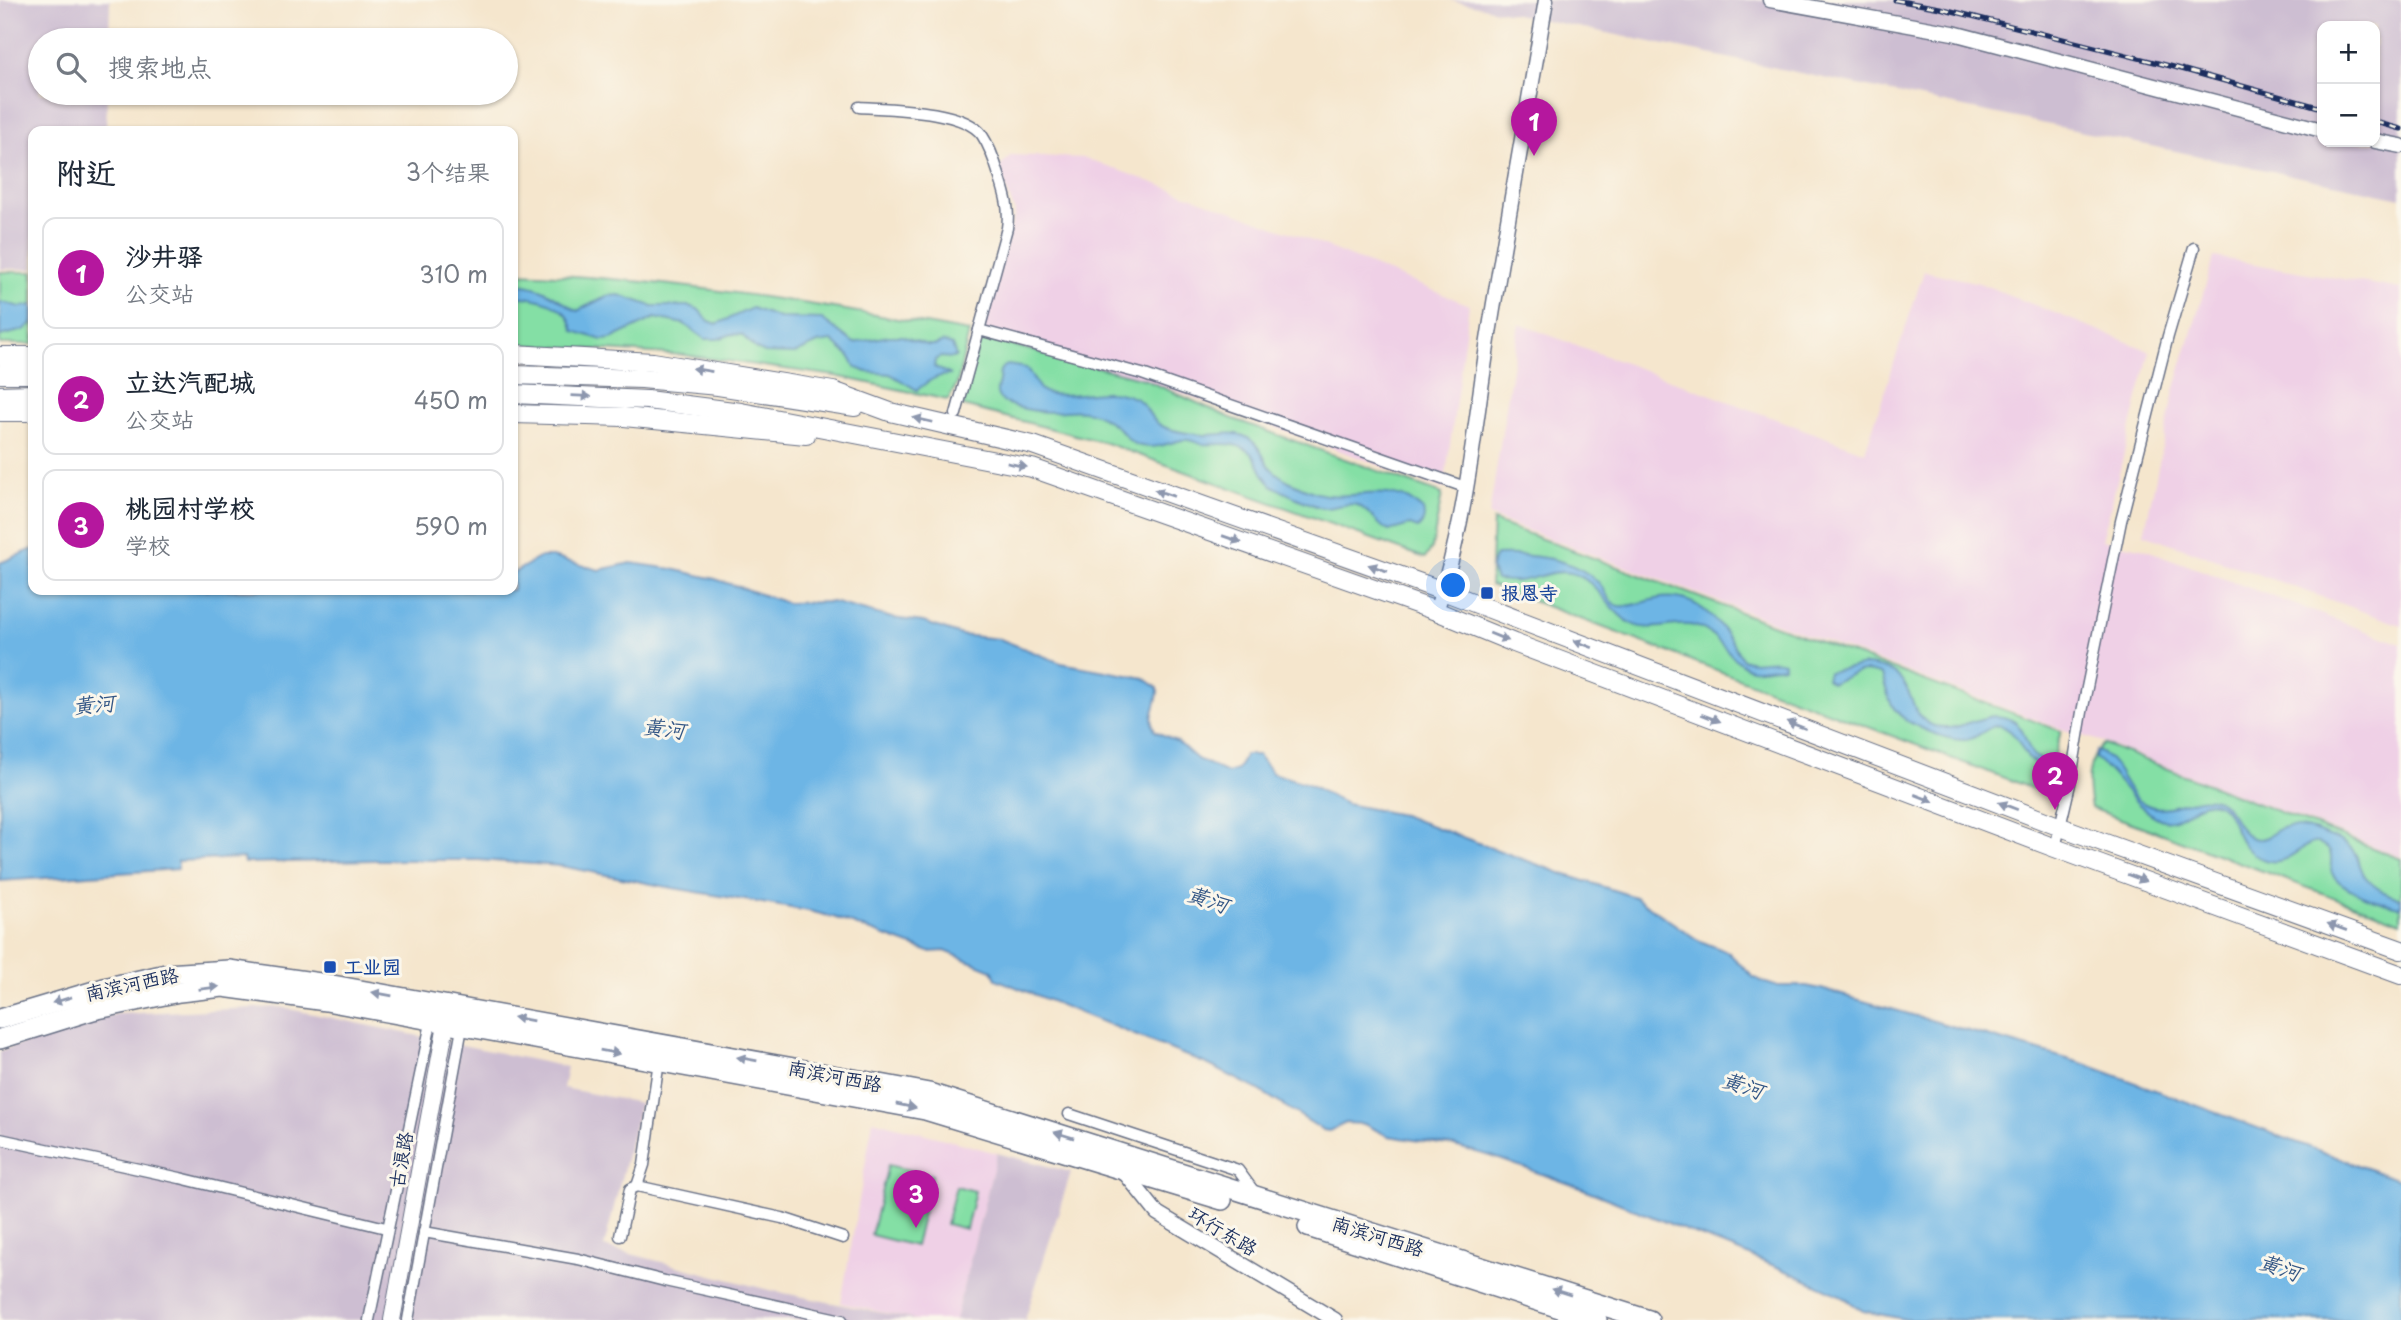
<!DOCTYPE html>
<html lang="zh">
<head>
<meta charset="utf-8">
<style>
	:root { --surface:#fff; --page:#f6f6f7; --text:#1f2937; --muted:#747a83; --line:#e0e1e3; --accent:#b5179e }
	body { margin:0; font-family:"Playpen Sans","LXGW WenKai TC",sans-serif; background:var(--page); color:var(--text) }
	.controls { position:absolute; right:21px; top:21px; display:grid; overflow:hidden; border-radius:14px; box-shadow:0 2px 5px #0004 }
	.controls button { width:63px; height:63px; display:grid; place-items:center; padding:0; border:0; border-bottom:2px solid var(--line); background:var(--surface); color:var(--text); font:35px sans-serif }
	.you { position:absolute; left:1454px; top:586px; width:24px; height:24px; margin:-18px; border:5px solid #fff; border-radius:50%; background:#1a73e8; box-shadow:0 0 0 10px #1a73e833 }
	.badge { display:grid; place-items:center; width:46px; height:46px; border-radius:50%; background:var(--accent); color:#fff; font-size:23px; font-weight:700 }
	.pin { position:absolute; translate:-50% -58px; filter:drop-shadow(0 2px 4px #0008) }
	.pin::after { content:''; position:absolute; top:37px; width:24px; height:21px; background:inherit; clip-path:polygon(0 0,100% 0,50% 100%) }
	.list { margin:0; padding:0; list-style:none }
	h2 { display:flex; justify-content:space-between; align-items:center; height:91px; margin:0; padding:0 28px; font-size:30px }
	h2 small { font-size:23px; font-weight:400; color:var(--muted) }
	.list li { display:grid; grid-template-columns:46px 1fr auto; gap:21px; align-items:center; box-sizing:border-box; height:112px; margin:0 14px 14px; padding:0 14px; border:2px solid var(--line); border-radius:14px }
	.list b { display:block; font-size:26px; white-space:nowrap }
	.list p { margin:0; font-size:23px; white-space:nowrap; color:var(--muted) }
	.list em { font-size:23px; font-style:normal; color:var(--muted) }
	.icon { flex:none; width:38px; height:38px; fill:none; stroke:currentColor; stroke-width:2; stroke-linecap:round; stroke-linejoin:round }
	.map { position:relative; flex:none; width:2401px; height:1320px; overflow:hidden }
	.search { position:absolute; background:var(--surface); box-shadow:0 2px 5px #0004; left:28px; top:28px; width:490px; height:77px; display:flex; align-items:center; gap:18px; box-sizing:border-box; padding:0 24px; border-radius:38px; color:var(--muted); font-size:26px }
	.panel { position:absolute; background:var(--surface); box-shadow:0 2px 5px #0004; left:28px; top:126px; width:490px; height:469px; border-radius:14px }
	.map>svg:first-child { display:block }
</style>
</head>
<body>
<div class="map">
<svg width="2401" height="1320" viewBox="0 0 2401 1320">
	<rect width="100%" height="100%" fill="#fbf7ec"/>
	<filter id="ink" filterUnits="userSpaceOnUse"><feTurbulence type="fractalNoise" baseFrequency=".0143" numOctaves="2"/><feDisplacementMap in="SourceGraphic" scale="14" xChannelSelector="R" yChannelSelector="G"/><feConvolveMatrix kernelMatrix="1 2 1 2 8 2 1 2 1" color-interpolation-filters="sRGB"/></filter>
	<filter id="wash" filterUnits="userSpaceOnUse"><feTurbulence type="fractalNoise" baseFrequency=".00686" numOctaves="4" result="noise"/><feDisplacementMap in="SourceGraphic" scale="28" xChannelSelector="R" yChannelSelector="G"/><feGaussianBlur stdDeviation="1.57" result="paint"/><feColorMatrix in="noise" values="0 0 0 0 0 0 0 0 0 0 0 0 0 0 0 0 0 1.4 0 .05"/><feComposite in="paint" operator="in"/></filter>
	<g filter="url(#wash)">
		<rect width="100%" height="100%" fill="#f5e6cd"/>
		<g fill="#efd0e6">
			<polygon points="1011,155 1085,158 1300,236 1469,305 1444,489 1144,379 980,337 1015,213 999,168"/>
			<polygon points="2214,257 2401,289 2401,625 2144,534 2174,391"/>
			<polygon points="1924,271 1979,283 2150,351 2102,540 2141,548 2401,644 2401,857 2103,742 2070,732 1489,516 1519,324 1865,452"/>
			<polygon points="873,1120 997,1153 955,1320 916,1320 841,1303"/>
		</g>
		<g fill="#cdbed2" fill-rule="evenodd">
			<polygon points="0,0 110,0 109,40 40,40 40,93 107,93 106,131 33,131 33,269 0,269"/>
			<path d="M1449 0H2401V198ZM2322 26H2375V142H2322Z"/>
			<polygon points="280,1007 567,1067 563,1088 640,1103 604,1247 769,1290 916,1320 0,1320 0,1051 116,1014"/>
			<polygon points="997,1153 1071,1172 1025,1320 955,1320"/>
		</g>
		<g fill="#84dfa5" stroke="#508782" stroke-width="2">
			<rect x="0" y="272" width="33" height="72"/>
			<path d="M513 273C666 278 818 304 969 332L957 384 948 400 836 376 684 355 513 344Z"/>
			<polygon points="980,337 1144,379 1231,418 1442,494 1432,548 1425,558 1106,443 963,406"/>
			<polygon points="1493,521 2061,731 2044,793 1490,585"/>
			<path d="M2104 744 2401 859V922L2091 808C2087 786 2085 760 2104 744Z"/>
			<polygon points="888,1165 932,1175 915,1246 871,1235"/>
			<polygon points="956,1186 975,1191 966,1229 946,1224"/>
		</g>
		<g fill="#6db5e5" stroke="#4472a2" stroke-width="2">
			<path d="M513 284C543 285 553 296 577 311L607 296 619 295 652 306H689L698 309 709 321 717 324 752 308 779 318 822 319 854 343 889 336H902L927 345H936L943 342 952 345 956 356 953 358 940 357 935 360 934 367 951 375C935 375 929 381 917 390L890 374 867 372 856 368 849 356 832 341 818 343 794 354 765 353 756 349 742 335 732 334 718 339H705L684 324 655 318 611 339 602 340 574 331C572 326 570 319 567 315 554 301 530 296 513 297Z"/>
			<polygon points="0,302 21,307 33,305 33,322 24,330 0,336"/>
			<path d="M1008 365 1026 368C1032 374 1035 384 1041 390 1052 400 1093 391 1109 392 1117 392 1127 395 1135 398 1148 404 1148 420 1164 427 1172 431 1197 435 1206 435 1221 435 1233 430 1248 438 1260 445 1262 456 1270 467 1277 477 1304 489 1316 493 1353 503 1390 479 1423 510 1425 518 1424 522 1418 528L1410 525 1389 531C1376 525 1370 510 1357 505 1347 502 1336 508 1325 508 1317 508 1280 491 1272 485 1254 471 1264 452 1234 445 1224 443 1213 445 1202 444 1195 443 1190 438 1182 440 1169 443 1155 449 1141 446 1128 444 1126 434 1117 427 1109 421 1098 414 1089 412 1076 408 1065 412 1052 412 1040 412 1004 408 998 396 995 391 998 386 999 381 1000 372 998 368 1008 365Z"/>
			<path d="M33 549V590H513V573L541 557H552L599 570 631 563 672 569 715 579 787 603 832 602 892 618 923 622 961 635 1000 639 1061 663 1144 678 1158 688C1159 704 1147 715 1155 731L1178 742 1197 759 1227 773 1237 770 1245 755H1258L1272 773 1308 784 1346 804 1402 815 1566 875 1635 897 1698 940 1728 952 1753 977 1766 983 1775 986H1806L1821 989 2085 1064 2401 1181V1320H1909L1863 1311 1840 1295 1782 1269 1581 1188 1491 1156 1454 1146 1388 1136 1364 1124 1346 1123 1329 1131 1323 1130 1259 1090 1209 1065 996 979 992 970 945 951 929 952 833 917 809 911 667 887 561 866 479 860H373L244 863 243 858 178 861V869L0 881V563Z"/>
			<path d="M1496 555C1530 554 1573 558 1598 582 1605 589 1609 604 1619 606 1629 608 1646 601 1656 599 1698 590 1724 626 1742 659 1757 666 1770 657 1784 662V666C1774 667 1762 670 1752 669 1733 665 1720 634 1698 627 1676 619 1651 635 1630 623 1607 610 1597 578 1570 573 1553 569 1535 580 1518 581 1511 582 1503 580 1496 580L1491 568Z"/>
			<path d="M1865 665C1926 670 1898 715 1937 727 1964 734 1989 704 2015 722 2032 735 2021 764 2053 759L2051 766C2018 767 2027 739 2004 727 1993 721 1981 736 1970 739 1951 744 1908 725 1896 711 1888 702 1886 687 1882 675 1859 666 1853 675 1832 683L1826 679 1828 672Z"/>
			<path d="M2096 751C2119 756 2122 793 2145 804 2169 817 2195 792 2217 800 2235 807 2237 838 2258 839 2266 839 2270 835 2276 831 2287 824 2307 827 2318 832 2328 836 2343 840 2351 848 2359 856 2359 867 2365 876 2373 887 2388 896 2401 898V907C2384 904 2340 890 2332 873 2329 866 2333 859 2330 852 2309 824 2295 870 2265 860 2232 849 2238 815 2219 805 2198 793 2181 828 2160 819 2131 806 2120 776 2095 758Z"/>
		</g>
	</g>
	<g filter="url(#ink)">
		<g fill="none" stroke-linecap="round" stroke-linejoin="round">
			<g stroke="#676f85" stroke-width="13">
				<g id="minor">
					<path d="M859 107C889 109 964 109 982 135 990 147 995 162 999 175 1005 194 1010 208 1007 228L956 414"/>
					<polyline points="979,330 1142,374 1465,487"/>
					<polyline points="2055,848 2070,784 2082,712 2121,521 2168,336 2194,248"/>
					<polyline points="659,1061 644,1165 637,1186 782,1218 843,1238"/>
					<polyline points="1069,1114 1238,1170 1255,1193"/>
					<polyline points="0,1139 180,1178 386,1228"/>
					<polyline points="424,1232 578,1259 665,1281 842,1320"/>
					<polyline points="620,1236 630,1189 637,1186"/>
					<polyline points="369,1320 432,1018"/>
					<polyline points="408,1320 463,1022"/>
				</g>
			</g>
			<g stroke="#676f85" stroke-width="17">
				<g id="tertiary">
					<polyline points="1770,0 1953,33 2322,130"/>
					<polyline points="2375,141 2401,146"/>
					<path d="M1436 611C1466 524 1474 431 1488 340 1506 227 1527 113 1546 0"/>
					<polyline points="1121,1168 1157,1213 1335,1320"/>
				</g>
			</g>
			<g stroke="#676f85" stroke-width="18">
				<polyline id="secondary" points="392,1320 448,1013"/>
			</g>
			<g stroke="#676f85" stroke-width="20">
				<g id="primary">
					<polyline points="513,354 653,362 833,391 890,412 1033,445 1443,591 2058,826 2401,950"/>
					<polyline points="0,356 33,356"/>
					<polyline points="0,374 33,374"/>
					<polyline points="513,375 642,379 718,386 855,407"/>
					<polyline points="513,394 647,400 741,412 1032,468 1436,611 1514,643 2055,848 2401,975"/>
					<polyline points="0,395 33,394"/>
					<polyline points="0,412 33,412"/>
					<polyline points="513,414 624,417 806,435"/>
				</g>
			</g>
			<g stroke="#676f85" stroke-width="22">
				<g id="trunk">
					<polyline points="0,1019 104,988 166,974 229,970 327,984 794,1068 929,1093 1649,1320"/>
					<polyline points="0,1039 93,1010 179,992 223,987 326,1001 925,1110 1222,1200"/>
					<polyline points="1308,1227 1597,1320"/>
				</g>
			</g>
			<use href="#minor" stroke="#fff" stroke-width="10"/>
			<use href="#tertiary" stroke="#fff" stroke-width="14"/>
			<use href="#secondary" stroke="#fff" stroke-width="16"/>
			<use href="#primary" stroke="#fff" stroke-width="18"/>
			<use href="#trunk" stroke="#fff" stroke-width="19"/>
			<g stroke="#1b2f5e" stroke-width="5">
				<g id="rail">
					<polyline points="1895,0 1940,8 2174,67 2322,108"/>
					<polyline points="2375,122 2401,129"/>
				</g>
			</g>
			<use href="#rail" stroke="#fbf7ec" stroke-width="2.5" stroke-dasharray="8" stroke-linecap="butt"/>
		</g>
		<defs><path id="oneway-solid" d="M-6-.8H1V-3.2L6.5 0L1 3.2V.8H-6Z" transform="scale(1.75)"/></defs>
		<g fill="#8d97ae">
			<use href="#oneway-solid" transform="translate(702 370) rotate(-171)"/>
			<use href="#oneway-solid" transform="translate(581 396) rotate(2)"/>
			<use href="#oneway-solid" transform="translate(923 420) rotate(-167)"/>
			<use href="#oneway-solid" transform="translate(1017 465) rotate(11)"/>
			<use href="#oneway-solid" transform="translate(1164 493) rotate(-161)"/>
			<use href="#oneway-solid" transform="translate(1232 539) rotate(19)"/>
			<use href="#oneway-solid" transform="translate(1378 568) rotate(-161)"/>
			<use href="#oneway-solid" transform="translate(1499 637) rotate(22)"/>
			<use href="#oneway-solid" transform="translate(1583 644) rotate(-159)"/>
			<use href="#oneway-solid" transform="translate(1711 718) rotate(21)"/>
			<use href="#oneway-solid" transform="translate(1796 725) rotate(-159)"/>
			<use href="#oneway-solid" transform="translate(1924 798) rotate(21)"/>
			<use href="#oneway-solid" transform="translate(2008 806) rotate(-159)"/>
			<use href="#oneway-solid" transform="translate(2137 878) rotate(20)"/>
			<use href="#oneway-solid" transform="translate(2337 927) rotate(-160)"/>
			<use href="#oneway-solid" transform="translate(209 988) rotate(-7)"/>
			<use href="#oneway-solid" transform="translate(382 994) rotate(-170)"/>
			<use href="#oneway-solid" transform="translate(62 1000) rotate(163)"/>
			<use href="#oneway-solid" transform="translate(523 1019) rotate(-170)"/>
			<use href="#oneway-solid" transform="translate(610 1052) rotate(10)"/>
			<use href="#oneway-solid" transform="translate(747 1059) rotate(-170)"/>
			<use href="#oneway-solid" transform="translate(906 1106) rotate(11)"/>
			<use href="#oneway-solid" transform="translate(1064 1135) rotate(-163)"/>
			<use href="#oneway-solid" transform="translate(1561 1292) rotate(-163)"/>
		</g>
	</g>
	<g fill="#1a4fb4" stroke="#fbf7ec" stroke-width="2.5">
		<rect x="1480" y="586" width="14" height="14" rx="3.5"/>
		<rect x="323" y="960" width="14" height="14" rx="3.5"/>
	</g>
	<g text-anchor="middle" stroke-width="6" stroke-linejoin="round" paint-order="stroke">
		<g font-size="19" font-weight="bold" fill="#164399" stroke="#fbf7ec" text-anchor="start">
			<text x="1501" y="600">报恩寺</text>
			<text x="344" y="974">工业园</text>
		</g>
		<g font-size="19" fill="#1b2f5e" stroke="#fbf7ec">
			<text transform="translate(132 984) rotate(-12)" y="7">南滨河西路</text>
			<text transform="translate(835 1076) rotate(11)" y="7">南滨河西路</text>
			<text transform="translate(401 1160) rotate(-80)" y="7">古浪路</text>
			<text transform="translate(1223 1231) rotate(31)" y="7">环行东路</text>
			<text transform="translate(1378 1236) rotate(17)" y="7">南滨河西路</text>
		</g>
		<g font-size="21" font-style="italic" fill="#345786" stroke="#fbf7ec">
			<text transform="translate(94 705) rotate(-5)" y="7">黄河</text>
			<text transform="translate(664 729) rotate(7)" y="7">黄河</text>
			<text transform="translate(1208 900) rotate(19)" y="7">黄河</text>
			<text transform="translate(1743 1086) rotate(19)" y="7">黄河</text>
			<text transform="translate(2280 1268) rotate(19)" y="7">黄河</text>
		</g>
	</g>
</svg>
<div class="controls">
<button>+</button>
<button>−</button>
</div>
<div class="you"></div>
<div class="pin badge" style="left:1534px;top:156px">1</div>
<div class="pin badge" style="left:2055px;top:810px">2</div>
<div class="pin badge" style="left:916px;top:1228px">3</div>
<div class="search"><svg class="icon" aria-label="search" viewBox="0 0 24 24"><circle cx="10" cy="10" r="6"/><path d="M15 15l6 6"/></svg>搜索地点</div>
<section class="panel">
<h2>附近<small>3个结果</small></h2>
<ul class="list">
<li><span class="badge">1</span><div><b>沙井驿</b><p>公交站</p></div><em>310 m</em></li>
<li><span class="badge">2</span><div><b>立达汽配城</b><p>公交站</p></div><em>450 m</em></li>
<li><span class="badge">3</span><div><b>桃园村学校</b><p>学校</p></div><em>590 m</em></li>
</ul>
</section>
</div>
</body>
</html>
